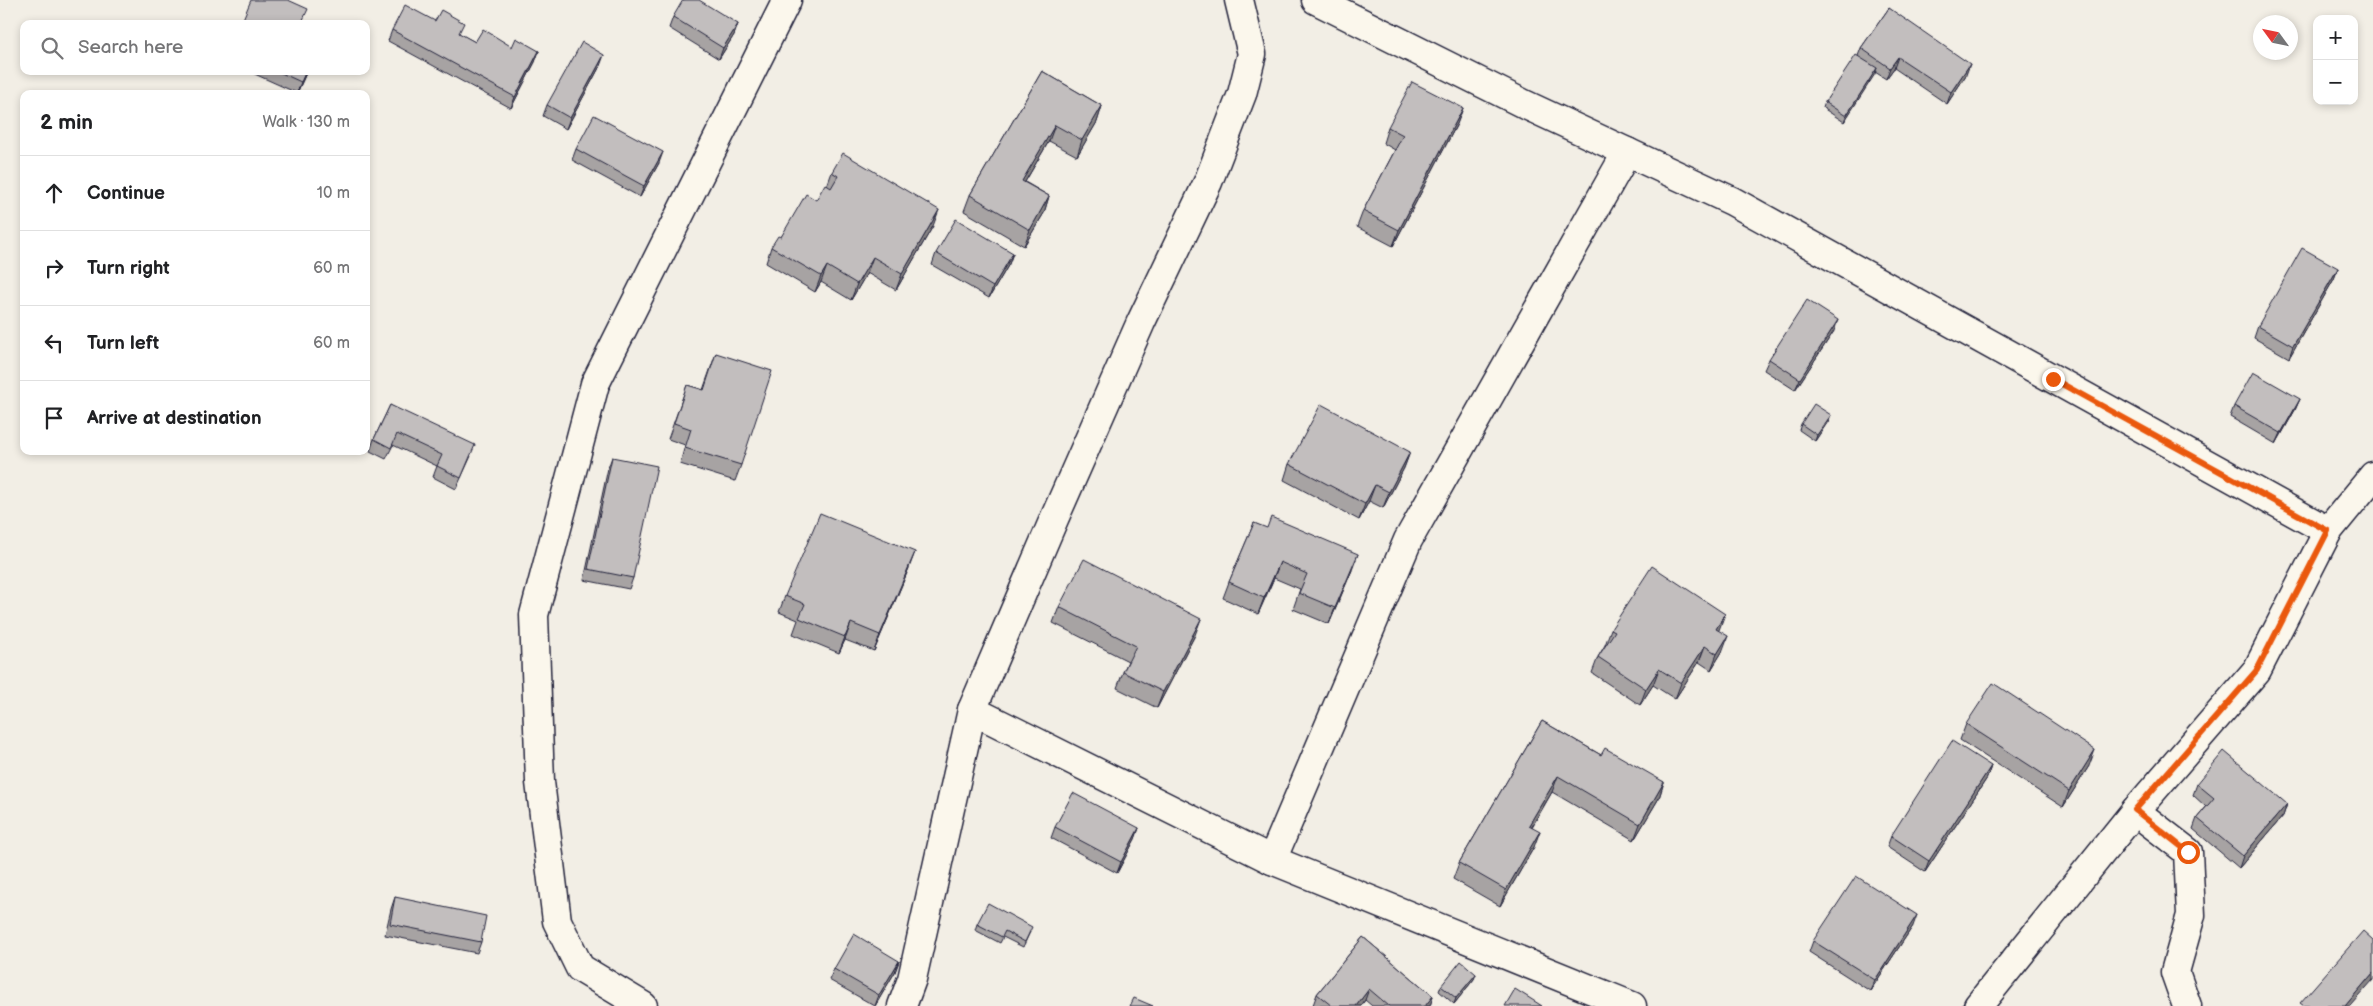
<!DOCTYPE html>
<html lang="en">
<head>
<meta charset="utf-8">
<style>
	:root { --surface:#fff; --page:#f2f2f2; --text:#202124; --muted:#757577; --line:#e0e0e0 }
	body { margin:0; font-family:"Balsamiq Sans",sans-serif; background:var(--page); color:var(--text) }
	.controls { position:absolute; right:15px; top:15px; display:grid; overflow:hidden; border-radius:10px; box-shadow:0 2px 8px #0003 }
	.controls button { width:45px; height:45px; display:grid; place-items:center; padding:0; border:0; border-bottom:1px solid var(--line); background:var(--surface); color:var(--text); font:25px sans-serif }
	.compass { position:absolute; left:2253px; top:15px; width:45px; height:45px; border-radius:50%; background:var(--surface); box-shadow:0 2px 8px #0003; rotate:303deg }
	.stop { position:absolute; width:15px; height:15px; margin:-11px; border:4px solid #ea580c; border-radius:50%; background:#fff }
	.stop.end { background:#ea580c; border-color:#fff; box-shadow:0 1px 5px #0008 }
	.list { margin:0; padding:0; list-style:none }
	h2 { display:flex; justify-content:space-between; align-items:center; height:65px; margin:0; padding:0 20px; font-size:21px }
	h2 small { font-size:16px; font-weight:400; color:var(--muted) }
	.list li { display:grid; grid-template-columns:32px 1fr auto; gap:15px; align-items:center; box-sizing:border-box; height:75px; padding:0 20px; border-top:1px solid var(--line) }
	.list b { display:block; font-size:19px; white-space:nowrap }
	.list em { font-size:16px; font-style:normal; color:var(--muted) }
	.icon { flex:none; width:28px; height:28px; fill:none; stroke:currentColor; stroke-width:2; stroke-linecap:round; stroke-linejoin:round }
	.map { position:relative; flex:none; width:2373px; height:1006px; overflow:hidden }
	.search { position:absolute; background:var(--surface); box-shadow:0 2px 8px #0003; left:20px; top:20px; width:350px; height:55px; display:flex; align-items:center; gap:12px; box-sizing:border-box; padding:0 18px; border-radius:10px; color:var(--muted); font-size:19px }
	.panel { position:absolute; background:var(--surface); box-shadow:0 2px 8px #0003; left:20px; top:90px; width:350px; height:365px; border-radius:10px }
	.map>svg:first-child { display:block }
</style>
</head>
<body>
<div class="map">
<svg width="2373" height="1006" viewBox="0 0 2373 1006">
	<rect width="100%" height="100%" fill="#f2eee5"/>
	<filter id="ink" filterUnits="userSpaceOnUse"><feTurbulence type="fractalNoise" baseFrequency=".02" numOctaves="2"/><feDisplacementMap in="SourceGraphic" scale="10" xChannelSelector="R" yChannelSelector="G"/><feConvolveMatrix kernelMatrix="1 2 1 2 8 2 1 2 1" color-interpolation-filters="sRGB"/></filter>
	<g filter="url(#ink)">
		<g fill="none" stroke-linecap="round" stroke-linejoin="round">
			<g stroke="#22223b" stroke-width="31">
				<g id="minor">
					<polyline points="1316,0 1526,105 1732,201 2328,531"/>
					<polyline points="972,710 1272,860 1632,1006"/>
					<polyline points="2135,811 2188,852 2191,915 2175,972 2187,1006"/>
					<polyline points="1272,860 1408,540 1627,152"/>
					<polyline points="643,1006 580,968 557,921 540,782 534,615 595,384 787,0"/>
					<polyline points="902,1006 912,979 972,710 1054,519 1141,322 1208,182 1242,94 1252,54 1239,0"/>
					<polyline points="1978,1006 2135,811 2257,670 2328,531 2373,476"/>
				</g>
			</g>
			<use href="#minor" stroke="#fbf7ec" stroke-width="28"/>
		</g>
		<g fill="#a7a3a3" stroke="#22223b">
			<polygon points="1889,8 1966,75 1947,104 1894,68 1886,79 1875,72 1844,122 1823,108 1825,102 1858,56 1861,48"/>
			<polygon points="673,17 738,24 734,35 719,59 669,28"/>
			<polygon points="392,30 460,34 475,42 512,47 539,51 535,62 511,108 388,41"/>
			<polygon points="600,66 566,129 543,116 547,105"/>
			<polygon points="248,71 307,71 297,93"/>
			<polygon points="1042,71 1102,106 1097,122 1077,156 1049,141 1025,182 1049,196 1044,213 1024,246 964,211 970,195"/>
			<polygon points="1463,108 1457,124 1393,246 1357,227 1363,211 1395,150 1383,143 1388,127"/>
			<polygon points="576,149 659,163 640,197 572,160"/>
			<polygon points="832,172 933,226 896,290 867,273 851,300 821,282 815,292 766,263 771,247 816,200 827,186"/>
			<polygon points="936,253 1013,253 1009,264 989,298 932,265"/>
			<polygon points="2338,268 2334,279 2289,358 2254,338 2258,326"/>
			<polygon points="1834,331 1795,390 1764,370 1769,359"/>
			<polygon points="716,353 741,465 735,481 680,464 685,445 668,439 687,385 703,390"/>
			<polygon points="2300,399 2295,410 2276,444 2230,417 2234,406"/>
			<polygon points="390,405 471,456 456,489 433,477 437,466 393,445 386,459 370,451 374,439"/>
			<polygon points="1829,420 1815,441 1799,430 1801,424"/>
			<polygon points="1410,452 1404,468 1383,508 1369,501 1359,520 1284,480 1289,464"/>
			<polygon points="612,457 633,578 629,589 584,580 608,468"/>
			<polygon points="1254,523 1352,570 1329,624 1293,609 1300,589 1274,578 1258,614 1223,598 1229,582"/>
			<polygon points="909,568 874,651 845,640 839,653 793,634 798,620 779,612 785,596"/>
			<polygon points="1059,607 1195,635 1157,708 1117,688 1123,672 1128,661 1053,623"/>
			<polygon points="1611,629 1719,631 1722,652 1711,670 1699,662 1675,699 1653,685 1640,705 1592,673 1598,657 1605,645"/>
			<polygon points="1542,721 1601,755 1664,782 1659,798 1634,840 1552,792 1532,827 1534,847 1500,906 1453,879 1459,863"/>
			<polygon points="1966,724 2089,766 2063,807 1960,740"/>
			<polygon points="1991,766 1987,778 1925,872 1887,847 1891,836"/>
			<polygon points="2197,784 2287,804 2283,816 2239,868 2193,829 2197,818 2206,807 2193,795"/>
			<polygon points="1055,827 1139,828 1135,839 1117,873 1051,838"/>
			<polygon points="395,897 481,942 477,953 385,935 391,909"/>
			<polygon points="977,924 1030,932 1023,947 1003,937 1000,943 975,930"/>
			<polygon points="1913,926 1870,991 1809,952 1813,941"/>
			<polygon points="1363,937 1433,996 1430,1006 1372,1006 1365,1000 1361,1006 1315,1006 1313,1005 1317,994"/>
			<polygon points="899,961 895,972 875,1006 829,980 834,969"/>
			<polygon points="1476,974 1474,979 1454,1004 1439,991 1441,986"/>
		</g>
		<g fill="#888585" stroke="#22223b">
			<polygon points="738,24 734,35 719,59 723,48"/>
			<polygon points="539,51 535,62 511,108 515,97"/>
			<polygon points="604,55 600,66 566,129 570,118"/>
			<polygon points="1898,57 1894,68 1886,79 1890,68"/>
			<polygon points="1970,64 1966,75 1947,104 1951,92"/>
			<polygon points="1877,68 1875,74 1844,122 1846,116"/>
			<polygon points="306,71 307,71 297,93 301,82"/>
			<polygon points="1102,106 1097,122 1077,156 1082,140"/>
			<polygon points="1463,108 1457,124 1393,246 1399,230"/>
			<polygon points="1055,125 1049,141 1016,197 1022,181"/>
			<polygon points="663,152 659,163 640,197 644,186"/>
			<polygon points="1049,196 1044,213 1024,246 1030,230"/>
			<polygon points="939,210 933,226 896,290 902,274"/>
			<polygon points="1013,253 1009,264 989,298 993,287"/>
			<polygon points="873,257 867,273 851,300 857,284"/>
			<polygon points="827,266 821,282 815,292 821,276"/>
			<polygon points="2338,268 2334,279 2289,358 2293,346"/>
			<polygon points="1838,320 1834,331 1795,390 1800,379"/>
			<polygon points="2300,399 2295,410 2276,444 2281,433"/>
			<polygon points="1831,415 1829,420 1815,441 1817,435"/>
			<polygon points="1410,452 1404,468 1383,508 1389,492"/>
			<polygon points="1375,485 1369,501 1359,520 1365,504"/>
			<polygon points="915,552 909,568 874,651 880,635"/>
			<polygon points="1358,554 1352,570 1329,624 1335,608"/>
			<polygon points="1280,562 1274,578 1258,614 1264,598"/>
			<polygon points="1725,614 1719,630 1710,645 1716,629"/>
			<polygon points="1201,619 1195,635 1157,708 1163,692"/>
			<polygon points="851,623 845,640 839,653 845,637"/>
			<polygon points="1728,636 1722,652 1711,670 1717,654"/>
			<polygon points="1705,646 1699,662 1675,699 1681,683"/>
			<polygon points="1659,669 1653,685 1640,705 1646,689"/>
			<polygon points="2095,750 2089,766 2063,807 2069,791"/>
			<polygon points="1991,766 1987,778 1925,872 1929,861"/>
			<polygon points="1558,776 1552,792 1523,841 1529,825"/>
			<polygon points="1664,782 1659,798 1634,840 1640,824"/>
			<polygon points="2287,804 2283,816 2239,868 2243,856"/>
			<polygon points="1139,828 1135,839 1117,873 1121,862"/>
			<polygon points="1540,831 1534,847 1500,906 1506,890"/>
			<polygon points="1917,915 1913,926 1870,991 1875,980"/>
			<polygon points="899,961 895,972 875,1006 879,995"/>
			<polygon points="2373,973 2373,980 2350,1006 2345,1006"/>
			<polygon points="1476,974 1474,979 1454,1004 1456,998"/>
			<polygon points="1369,989 1365,1000 1361,1006 1356,1006"/>
			<polygon points="1433,996 1430,1006 1425,1006"/>
		</g>
		<g fill="#c2bebe" stroke="#22223b">
			<polygon points="251,0 288,0 308,9 301,24 241,24"/>
			<polygon points="683,0 699,0 738,24 723,48 673,17"/>
			<polygon points="405,5 435,21 441,10 464,23 459,33 475,42 483,29 512,47 516,38 539,51 515,97 392,30"/>
			<polygon points="1889,8 1970,64 1951,92 1898,57 1890,68 1861,48"/>
			<polygon points="582,42 604,55 570,118 547,105"/>
			<polygon points="1856,55 1877,68 1846,116 1825,102"/>
			<polygon points="277,71 306,71 301,82"/>
			<polygon points="1042,71 1102,106 1082,140 1055,125 1022,181 1049,196 1030,230 970,195"/>
			<polygon points="1412,82 1463,108 1399,230 1363,211 1403,135 1388,127"/>
			<polygon points="594,115 663,152 644,186 576,149"/>
			<polygon points="843,153 939,210 902,274 873,257 857,284 827,266 821,276 771,247 778,236 781,237 806,194 816,200 825,184 831,188 838,176 832,172"/>
			<polygon points="956,219 1013,253 993,287 936,253"/>
			<polygon points="2302,248 2338,268 2293,346 2258,326"/>
			<polygon points="1807,300 1838,320 1800,379 1769,359"/>
			<polygon points="716,353 772,371 741,465 685,448 691,429 674,423 687,385 704,390"/>
			<polygon points="2253,372 2300,399 2281,433 2234,406"/>
			<polygon points="1321,404 1410,452 1389,492 1375,485 1365,504 1289,464"/>
			<polygon points="1814,404 1831,415 1817,435 1801,424"/>
			<polygon points="390,405 475,445 461,478 437,466 442,455 397,434 391,448 374,439"/>
			<polygon points="612,457 657,466 633,578 588,569"/>
			<polygon points="820,513 915,552 880,635 851,623 845,637 799,618 805,604 785,596"/>
			<polygon points="1271,517 1358,554 1335,608 1299,593 1307,574 1280,562 1264,598 1229,582 1254,523 1267,528"/>
			<polygon points="1084,559 1201,619 1163,692 1123,672 1136,646 1059,607"/>
			<polygon points="1652,566 1725,614 1716,629 1728,636 1717,654 1705,646 1681,683 1659,669 1646,689 1598,657 1615,631 1611,629"/>
			<polygon points="1993,683 2095,750 2069,791 1966,724"/>
			<polygon points="1542,721 1601,755 1605,748 1664,782 1640,824 1558,776 1529,825 1540,831 1506,890 1459,863"/>
			<polygon points="1952,741 1991,766 1929,861 1891,836"/>
			<polygon points="2224,751 2287,804 2243,856 2197,818 2214,798 2197,784"/>
			<polygon points="1073,793 1139,828 1121,862 1055,827"/>
			<polygon points="1856,876 1917,915 1875,980 1813,941"/>
			<polygon points="395,897 486,916 481,942 390,924"/>
			<polygon points="988,903 1032,927 1025,942 1005,931 1002,937 977,924"/>
			<polygon points="2363,931 2373,940 2373,973 2345,1006 2304,1006 2300,1003"/>
			<polygon points="854,934 899,961 879,995 834,969"/>
			<polygon points="1363,937 1433,996 1425,1006 1389,1006 1369,989 1356,1006 1332,1006 1317,994"/>
			<polygon points="1461,961 1476,974 1456,998 1441,986"/>
			<polygon points="1515,989 1542,1006 1505,1006"/>
			<polygon points="1134,998 1153,1006 1130,1006"/>
		</g>
	</g>
	<g fill="none" stroke-linecap="round" stroke-linejoin="round" filter="url(#ink)">
		<polyline stroke="#ea580c" stroke-width="6" points="2053,379 2328,531 2257,670 2135,810 2188,852"/>
	</g>
</svg>
<div class="controls">
<button>+</button>
<button>−</button>
</div>
<svg class="compass" viewBox="-18 -18 36 36"><path d="M0-13l5 13h-10z" fill="#e53935"/><path d="M0 13l5-13h-10z" fill="#757577"/></svg>
<div class="stop" style="left:2188px;top:852px"></div>
<div class="stop end" style="left:2053px;top:379px"></div>
<div class="search"><svg class="icon" aria-label="search" viewBox="0 0 24 24"><circle cx="10" cy="10" r="6"/><path d="M15 15l6 6"/></svg>Search here</div>
<section class="panel">
<h2>2 min<small>Walk · 130 m</small></h2>
<ul class="list">
<li><svg class="icon" aria-label="ahead" viewBox="0 0 24 24"><path d="M12 20V5M6 11l6-6 6 6"/></svg><div><b>Continue</b></div><em>10 m</em></li>
<li><svg class="icon" aria-label="right" viewBox="0 0 24 24"><path d="M7 20v-9h11M14 6l5 5-5 5"/></svg><div><b>Turn right</b></div><em>60 m</em></li>
<li><svg class="icon" aria-label="left" viewBox="0 0 24 24"><path d="M17 20v-9H6M10 6l-5 5 5 5"/></svg><div><b>Turn left</b></div><em>60 m</em></li>
<li><svg class="icon" aria-label="arrive" viewBox="0 0 24 24"><path d="M6 21V4h12l-3 4 3 4H6"/></svg><div><b>Arrive at destination</b></div></li>
</ul>
</section>
</div>
</body>
</html>
